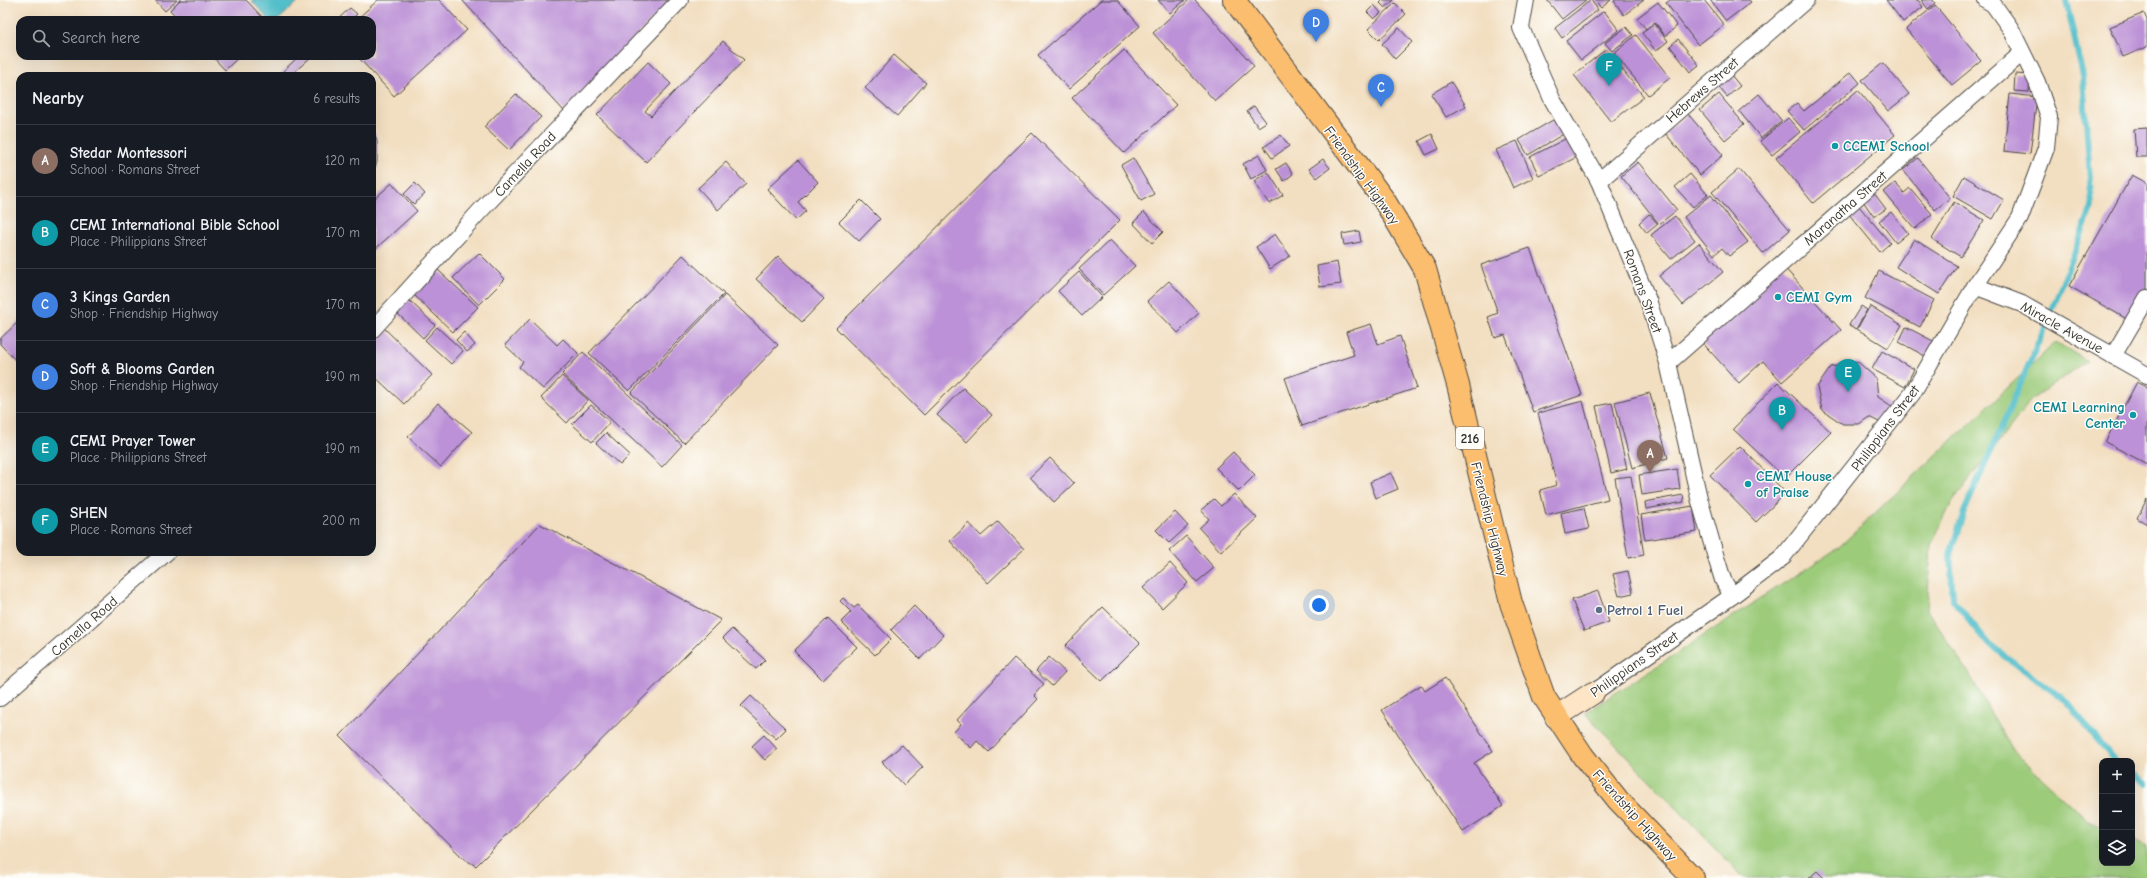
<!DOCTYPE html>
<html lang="en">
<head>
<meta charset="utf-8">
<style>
	:root { --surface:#171b24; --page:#242831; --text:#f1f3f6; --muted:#9ea1a6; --line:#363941; --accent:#db2777 }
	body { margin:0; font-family:"Comic Neue",sans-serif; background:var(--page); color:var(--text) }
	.controls { position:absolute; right:12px; bottom:12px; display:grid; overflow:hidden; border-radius:8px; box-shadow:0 4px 16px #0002 }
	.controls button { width:36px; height:36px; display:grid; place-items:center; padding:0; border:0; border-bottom:1px solid var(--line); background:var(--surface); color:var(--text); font:20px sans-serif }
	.you { position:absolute; left:1319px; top:605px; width:14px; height:14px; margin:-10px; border:3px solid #fff; border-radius:50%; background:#1a73e8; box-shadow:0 0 0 6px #1a73e833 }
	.badge { display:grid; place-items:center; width:26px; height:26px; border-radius:50%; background:var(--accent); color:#fff; font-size:13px; font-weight:700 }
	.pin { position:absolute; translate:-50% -33px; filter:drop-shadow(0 1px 2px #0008) }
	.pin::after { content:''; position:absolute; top:21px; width:14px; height:12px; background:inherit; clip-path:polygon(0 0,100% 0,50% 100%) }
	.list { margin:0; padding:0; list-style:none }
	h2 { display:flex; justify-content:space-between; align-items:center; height:52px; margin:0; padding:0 16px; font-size:17px }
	h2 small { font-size:13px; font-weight:400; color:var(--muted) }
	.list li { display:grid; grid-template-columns:26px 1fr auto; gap:12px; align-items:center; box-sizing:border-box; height:72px; padding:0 16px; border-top:1px solid var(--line) }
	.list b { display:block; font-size:15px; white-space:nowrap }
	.list p { margin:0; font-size:13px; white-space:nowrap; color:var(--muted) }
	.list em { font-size:13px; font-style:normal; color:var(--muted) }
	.icon { flex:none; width:22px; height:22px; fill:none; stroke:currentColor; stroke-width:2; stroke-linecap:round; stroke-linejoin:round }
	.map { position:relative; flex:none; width:2147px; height:878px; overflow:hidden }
	.search { position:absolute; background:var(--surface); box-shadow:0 4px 16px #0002; left:16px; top:16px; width:360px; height:44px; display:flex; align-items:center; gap:10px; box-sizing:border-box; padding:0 14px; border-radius:12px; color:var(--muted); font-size:15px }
	.panel { position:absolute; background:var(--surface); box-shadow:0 4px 16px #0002; left:16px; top:72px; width:360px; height:484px; border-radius:12px }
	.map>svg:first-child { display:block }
</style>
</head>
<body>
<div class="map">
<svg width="2147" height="878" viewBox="0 0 2147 878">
	<rect width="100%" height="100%" fill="#fdfcf7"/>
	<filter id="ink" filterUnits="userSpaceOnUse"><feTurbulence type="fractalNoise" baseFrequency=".025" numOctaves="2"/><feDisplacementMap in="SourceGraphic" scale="8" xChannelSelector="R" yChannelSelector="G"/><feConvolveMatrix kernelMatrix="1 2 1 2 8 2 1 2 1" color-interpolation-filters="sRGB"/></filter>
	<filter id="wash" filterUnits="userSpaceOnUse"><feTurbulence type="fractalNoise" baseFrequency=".012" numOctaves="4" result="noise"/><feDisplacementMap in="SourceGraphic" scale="16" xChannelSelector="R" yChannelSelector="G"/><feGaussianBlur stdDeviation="0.9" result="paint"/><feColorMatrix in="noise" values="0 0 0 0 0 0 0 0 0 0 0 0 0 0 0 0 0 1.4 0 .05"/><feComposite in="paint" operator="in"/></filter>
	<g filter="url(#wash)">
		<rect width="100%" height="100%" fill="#f2dec0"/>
		<polygon fill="#9ccb7a" stroke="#647b52" points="2056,342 2087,361 2031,400 1952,502 1931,545 1927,610 1967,670 2012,750 2088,821 2102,827 2102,863 2132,863 2132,840 2147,847 2147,878 1744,878 1585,713 1838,548"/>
		<polygon fill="#52bfcb" stroke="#3e757b" points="251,0 300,0 278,20 269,20"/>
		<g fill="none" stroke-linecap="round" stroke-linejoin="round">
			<g stroke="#52bfcb" stroke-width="6">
				<polyline points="2066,0 2083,77 2092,207 2047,323 1964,512 1950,554 1953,600 1990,645 2066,701 2115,761"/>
				<polyline points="2132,773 2147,783"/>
			</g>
		</g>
		<g id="blocks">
			<g fill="#bc91d7">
				<polygon points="155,0 177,0 165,11"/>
				<polygon points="180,0 246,0 265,20 179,20 170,10"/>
				<polygon points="378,0 439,0 467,30 394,96 357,56 372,56 372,20 356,20"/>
				<polygon points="462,0 671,0 564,111"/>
				<polygon points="1101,0 1117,0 1140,26 1069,89 1038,55"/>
				<polygon points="1158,0 1185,0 1170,13"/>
				<polygon points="1189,0 1195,0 1254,66 1215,101 1153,33"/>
				<polygon points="1383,0 1394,0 1385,8 1380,3"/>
				<polygon points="1547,0 1586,0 1562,19"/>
				<polygon points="1591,0 1598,10 1562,38 1555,28"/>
				<polygon points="1595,0 1611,0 1601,8"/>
				<polygon points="1615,0 1644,0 1624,15 1614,1"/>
				<polygon points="1670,0 1704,0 1724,25 1698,45 1666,3"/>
				<polygon points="1710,0 1749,0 1751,2 1726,21"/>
				<polygon points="1886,0 1918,0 1923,7 1903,22"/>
				<polygon points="1921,0 1933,0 1935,3 1928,9"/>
				<polygon points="1658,2 1677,26 1665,36 1655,22 1646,29 1637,18"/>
				<polygon points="1395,3 1406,14 1379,40 1368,29"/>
				<polygon points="1374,5 1381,13 1374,19 1367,12"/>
				<polygon points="1935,5 1981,61 1952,85 1906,29"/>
				<polygon points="350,8 357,14 351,20 337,20"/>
				<polygon points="1604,11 1619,30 1581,60 1566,41"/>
				<polygon points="2144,13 2147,20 2147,47 2123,57 2110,27"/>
				<polygon points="1655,24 1668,41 1656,51 1642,33"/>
				<polygon points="1626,27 1633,35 1612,51 1605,43"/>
				<polygon points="1399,28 1412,42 1395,59 1382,44"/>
				<polygon points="1636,35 1670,78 1648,95 1614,53"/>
				<polygon points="1678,39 1699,65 1690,72 1670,46"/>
				<polygon points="723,41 744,60 646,162 597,115 648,62 671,84 645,111 651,116"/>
				<polygon points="1606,49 1644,97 1611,122 1574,75"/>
				<polygon points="1124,50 1176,105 1124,153 1072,98"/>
				<polygon points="894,55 926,83 897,116 865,88"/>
				<polygon points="212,56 240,56 225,70"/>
				<polygon points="299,56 312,56 290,76 278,76"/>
				<polygon points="1883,63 1909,94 1888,111 1862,80"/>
				<polygon points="1851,72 1860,83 1804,130 1787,111 1797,103 1804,111"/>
				<polygon points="2015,74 2030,75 2029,92 2014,91"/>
				<polygon points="1731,75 1740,86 1727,97 1718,86"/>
				<polygon points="1451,82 1466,106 1446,117 1431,94"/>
				<polygon points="1858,90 1895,135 1813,203 1776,158"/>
				<polygon points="516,94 541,117 509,150 484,127"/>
				<polygon points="1719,94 1744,124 1725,140 1700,110"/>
				<polygon points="1759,94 1782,121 1761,138 1739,111"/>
				<polygon points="2010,94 2037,97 2030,154 2004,151"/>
				<polygon points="1254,106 1266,122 1258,127 1247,111"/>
				<polygon points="1688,114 1723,155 1700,175 1665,133"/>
				<polygon points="1558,117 1567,132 1528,155 1519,140"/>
				<polygon points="1788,118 1800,132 1772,155 1760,141"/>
				<polygon points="372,125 377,142 377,162 372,175"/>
				<polygon points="2147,128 2147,157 2136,157 2134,129"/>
				<polygon points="1032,133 1120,220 924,415 836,328"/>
				<polygon points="1432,134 1439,149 1426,155 1419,141"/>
				<polygon points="1281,135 1289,146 1272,158 1264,147"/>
				<polygon points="1567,138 1577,157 1539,176 1530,157"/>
				<polygon points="1517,141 1533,178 1513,188 1496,150"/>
				<polygon points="1259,155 1267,170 1251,179 1243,164"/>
				<polygon points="1133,158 1154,194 1141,201 1121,165"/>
				<polygon points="1918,158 1950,198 1935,210 1903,170"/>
				<polygon points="1323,159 1330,168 1317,178 1309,169"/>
				<polygon points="798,160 818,182 798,202 806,211 796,220 767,189"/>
				<polygon points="726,162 746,184 718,210 698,188"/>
				<polygon points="1638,162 1677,210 1659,224 1621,176"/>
				<polygon points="1286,163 1293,174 1284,181 1276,169"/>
				<polygon points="1739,169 1790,230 1763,253 1712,192"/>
				<polygon points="1268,172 1283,195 1269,204 1254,181"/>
				<polygon points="1690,174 1708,195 1693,207 1675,187"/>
				<polygon points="2132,175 2147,183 2147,295 2132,322 2069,286"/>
				<polygon points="1964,176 2004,200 1993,219 1953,196"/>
				<polygon points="392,183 417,211 372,252 372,201"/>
				<polygon points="415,183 425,194 414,204 404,194"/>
				<polygon points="1895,183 1904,193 1910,188 1932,214 1915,229 1884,192"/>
				<polygon points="1874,193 1886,209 1874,217 1863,201"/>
				<polygon points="1711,195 1748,242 1729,256 1722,248 1714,255 1684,217"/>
				<polygon points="861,200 880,219 859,241 839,222"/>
				<polygon points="1954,202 1984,220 1961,257 1932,239"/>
				<polygon points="1858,205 1890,243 1880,252 1848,213"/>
				<polygon points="1144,212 1163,232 1152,243 1133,223"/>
				<polygon points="1891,212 1908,233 1896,243 1879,221"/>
				<polygon points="1649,214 1658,224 1647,233 1639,223"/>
				<polygon points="1675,216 1695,240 1671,259 1651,235"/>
				<polygon points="1359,231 1361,242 1344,245 1342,234"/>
				<polygon points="1275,234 1290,256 1270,269 1256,247"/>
				<polygon points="1914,239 1957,266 1939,294 1896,267"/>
				<polygon points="1110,240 1135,266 1103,295 1079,269"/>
				<polygon points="1699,243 1723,272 1683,305 1659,276"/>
				<polygon points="1530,248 1582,395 1533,412 1505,335 1495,338 1488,317 1498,313 1481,265"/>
				<polygon points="479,253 505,279 479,305 453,278"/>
				<polygon points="683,255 724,294 629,391 589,353"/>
				<polygon points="778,256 824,299 802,322 756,279"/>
				<polygon points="1337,262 1341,284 1320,287 1317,266"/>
				<polygon points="1782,265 1841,330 1782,382 1763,361 1739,383 1699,339"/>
				<polygon points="438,270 478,307 453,332 414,295"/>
				<polygon points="1879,271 1934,300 1920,327 1865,298"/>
				<polygon points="1079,272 1102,297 1082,316 1058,291"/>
				<polygon points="1169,281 1199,313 1178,333 1147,301"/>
				<polygon points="725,295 778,345 684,443 631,393"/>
				<polygon points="408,299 435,325 423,338 396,312"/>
				<polygon points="1861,306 1867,310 1856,329 1849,325"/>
				<polygon points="1870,306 1902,325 1888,348 1857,329"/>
				<polygon points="530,319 557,345 563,339 578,353 543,389 519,367 523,362 505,345"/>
				<polygon points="20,320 20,365 0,344 0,339"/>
				<polygon points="1371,324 1378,344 1400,336 1417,388 1302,426 1285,378 1354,355 1346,332"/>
				<polygon points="381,325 432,375 404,404 372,374 372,334"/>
				<polygon points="437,327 463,351 451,364 425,340"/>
				<polygon points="1906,327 1935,342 1927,357 1899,342"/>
				<polygon points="464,332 475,345 467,352 456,340"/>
				<polygon points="1882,351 1914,369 1905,387 1872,369"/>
				<polygon points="583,352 682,445 662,467 562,374"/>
				<polygon points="1858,362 1876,378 1878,397 1893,407 1881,423 1869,417 1859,424 1843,424 1822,410 1817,387 1831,367"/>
				<polygon points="562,376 588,400 567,423 541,398"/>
				<polygon points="1778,382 1831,432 1785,478 1733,429"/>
				<polygon points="2137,382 2147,387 2147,464 2105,442"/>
				<polygon points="963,388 992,415 967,442 937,415"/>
				<polygon points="1650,393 1668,458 1632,468 1615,402"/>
				<polygon points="1583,401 1608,499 1546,515 1540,490 1557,485 1538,413"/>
				<polygon points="438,403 472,432 441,467 408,437"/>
				<polygon points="1612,403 1627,469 1611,473 1596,406"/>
				<polygon points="591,405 610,422 592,442 572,424"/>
				<polygon points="606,433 630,455 620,465 596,443"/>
				<polygon points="1740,446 1786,493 1756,522 1710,475"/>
				<polygon points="1233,452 1255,475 1239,491 1216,468"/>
				<polygon points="1050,458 1074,483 1054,502 1030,477"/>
				<polygon points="1677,469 1680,489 1642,495 1639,475"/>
				<polygon points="1391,473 1398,489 1376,498 1370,482"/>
				<polygon points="1631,476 1644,555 1628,558 1615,478"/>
				<polygon points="1234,494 1257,518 1221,552 1199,528 1209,519 1201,510 1214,499 1221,506"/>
				<polygon points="1683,495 1684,502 1646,509 1645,502"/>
				<polygon points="2147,499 2147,524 2137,518"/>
				<polygon points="1693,506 1697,532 1645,540 1641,515"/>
				<polygon points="1584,508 1589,529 1565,534 1561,513"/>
				<polygon points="1175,512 1188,526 1169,543 1156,530"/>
				<polygon points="998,521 1024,549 988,583 950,541 969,523 981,536"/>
				<polygon points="540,524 721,620 476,866 464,859 340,736"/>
				<polygon points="1186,536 1214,568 1197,582 1169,551"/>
				<polygon points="1170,563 1188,583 1162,608 1143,588"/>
				<polygon points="1628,571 1633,593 1619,596 1613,574"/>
				<polygon points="1598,591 1609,622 1584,631 1572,600"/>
				<polygon points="843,598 854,608 858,605 891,639 875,655 841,622 851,612 840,601"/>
				<polygon points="914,606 943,635 920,659 891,630"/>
				<polygon points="1103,607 1140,643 1102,681 1065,646"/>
				<polygon points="828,618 857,647 823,680 794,651"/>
				<polygon points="732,629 765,660 756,669 723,638"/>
				<polygon points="1049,657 1065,672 1052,686 1036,671"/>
				<polygon points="1014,658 1044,684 1034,695 1038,699 989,752 977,741 971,748 954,732 961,724 957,720"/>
				<polygon points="1445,678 1493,751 1474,763 1503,806 1463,832 1382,710 1421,685 1425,691"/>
				<polygon points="751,696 786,729 776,739 741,706"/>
				<polygon points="764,735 777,749 765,760 752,746"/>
				<polygon points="902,745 923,767 904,785 882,762"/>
				<polygon points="1817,871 1824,878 1809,878"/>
			</g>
		</g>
	</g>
	<g filter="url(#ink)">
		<use href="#blocks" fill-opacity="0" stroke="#494641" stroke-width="1"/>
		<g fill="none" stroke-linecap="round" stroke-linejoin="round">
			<g stroke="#494641" stroke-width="18">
				<g id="street">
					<polyline points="1526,0 1521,28 1552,99 1599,181 1648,300 1668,363 1699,498 1715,554 1723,580 1732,596"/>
					<polyline points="1599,181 1806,0"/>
					<polyline points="1975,286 2022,304 2147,375"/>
					<polyline points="372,330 480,211 680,0"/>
					<polyline points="2113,356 2147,298"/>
					<polyline points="1668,363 2022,53"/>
					<polyline points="1593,693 1732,596 1782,558 1912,394 1975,286 2020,218 2046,148 2049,117 2037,82 2011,29 1993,4 1986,0"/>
					<polyline points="0,698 167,552"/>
				</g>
			</g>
			<g stroke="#494641" stroke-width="24">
				<polyline id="secondary" points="1556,717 1593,693"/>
			</g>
			<g stroke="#494641" stroke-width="24">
				<polyline id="primary" points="1234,0 1384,200 1425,269 1458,385 1511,603 1544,697 1583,756 1618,800 1693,878"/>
			</g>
			<use href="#street" stroke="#fff" stroke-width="16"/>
			<use href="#secondary" stroke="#fde5c5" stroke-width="22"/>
			<use href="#primary" stroke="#fbbd6e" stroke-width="22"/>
		</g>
	</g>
	<g fill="#0f9aa8" stroke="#fdfcf7" stroke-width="1.5">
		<circle cx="1835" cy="146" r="4"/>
		<circle cx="1778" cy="297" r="4"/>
		<circle cx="2133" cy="415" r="4"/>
		<circle cx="1748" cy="484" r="4"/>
	</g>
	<circle fill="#5c6f8a" stroke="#fdfcf7" stroke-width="1.5" cx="1599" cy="610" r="4"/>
	<g text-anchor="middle" stroke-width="3" stroke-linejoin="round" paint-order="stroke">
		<rect fill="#fdfcf7" stroke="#6a6a68" stroke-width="1" x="1456" y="427" width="28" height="22" rx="3"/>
		<g font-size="13" font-weight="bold" fill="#2b2b2b">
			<text x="1470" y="443">216</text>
		</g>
		<g font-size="14" fill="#2b2b2b" stroke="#fdfcf7">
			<text transform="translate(1702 90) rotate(-41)" y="5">Hebrews Street</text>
			<text transform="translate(525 164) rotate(-47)" y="5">Camella Road</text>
			<text transform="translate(1362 175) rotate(54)" y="5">Friendship Highway</text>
			<text transform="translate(1845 208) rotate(-41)" y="5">Maranatha Street</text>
			<text transform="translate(1643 291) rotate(70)" y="5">Romans Street</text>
			<text transform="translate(2062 327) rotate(29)" y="5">Miracle Avenue</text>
			<text transform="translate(1885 428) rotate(-53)" y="5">Philippians Street</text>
			<text transform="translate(1490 519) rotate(76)" y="5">Friendship Highway</text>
			<text transform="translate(84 626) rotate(-41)" y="5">Camella Road</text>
			<text transform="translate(1634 664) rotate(-35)" y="5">Philippians Street</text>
			<text transform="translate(1635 815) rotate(48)" y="5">Friendship Highway</text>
		</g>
		<g font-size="14" font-weight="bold" fill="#0d838f" stroke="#fdfcf7" text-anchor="start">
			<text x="1843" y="151">CCEMI School</text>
			<text x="1786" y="302">CEMI Gym</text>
			<text x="2125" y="412" text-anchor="end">CEMI Learning<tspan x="2125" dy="16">Center</tspan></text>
			<text x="1756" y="481">CEMI House<tspan x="1756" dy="16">of Praise</tspan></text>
		</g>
		<g font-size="14" font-weight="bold" fill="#4e5e75" stroke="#fdfcf7" text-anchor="start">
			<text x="1607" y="615">Petrol 1 Fuel</text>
		</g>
	</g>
</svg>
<div class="controls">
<button>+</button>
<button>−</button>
<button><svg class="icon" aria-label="layers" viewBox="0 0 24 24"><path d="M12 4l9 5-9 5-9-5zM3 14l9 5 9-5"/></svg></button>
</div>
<div class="you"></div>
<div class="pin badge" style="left:1650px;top:473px;background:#8d6e63">A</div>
<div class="pin badge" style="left:1782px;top:430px;background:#0f9aa8">B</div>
<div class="pin badge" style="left:1381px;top:107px;background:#3f7fe0">C</div>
<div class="pin badge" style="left:1316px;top:42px;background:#3f7fe0">D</div>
<div class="pin badge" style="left:1848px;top:392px;background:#0f9aa8">E</div>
<div class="pin badge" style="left:1609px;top:86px;background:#0f9aa8">F</div>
<div class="search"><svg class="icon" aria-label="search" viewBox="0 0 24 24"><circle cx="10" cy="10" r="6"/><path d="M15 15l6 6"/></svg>Search here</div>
<section class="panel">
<h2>Nearby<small>6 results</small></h2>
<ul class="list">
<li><span class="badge" style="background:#8d6e63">A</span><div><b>Stedar Montessori</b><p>School · Romans Street</p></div><em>120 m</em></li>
<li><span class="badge" style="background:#0f9aa8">B</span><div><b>CEMI International Bible School</b><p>Place · Philippians Street</p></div><em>170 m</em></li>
<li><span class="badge" style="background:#3f7fe0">C</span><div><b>3 Kings Garden</b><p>Shop · Friendship Highway</p></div><em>170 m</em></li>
<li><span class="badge" style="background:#3f7fe0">D</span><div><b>Soft &amp; Blooms Garden</b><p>Shop · Friendship Highway</p></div><em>190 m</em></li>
<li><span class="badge" style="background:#0f9aa8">E</span><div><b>CEMI Prayer Tower</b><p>Place · Philippians Street</p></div><em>190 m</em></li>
<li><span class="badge" style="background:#0f9aa8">F</span><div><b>SHEN</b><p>Place · Romans Street</p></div><em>200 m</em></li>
</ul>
</section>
</div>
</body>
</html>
